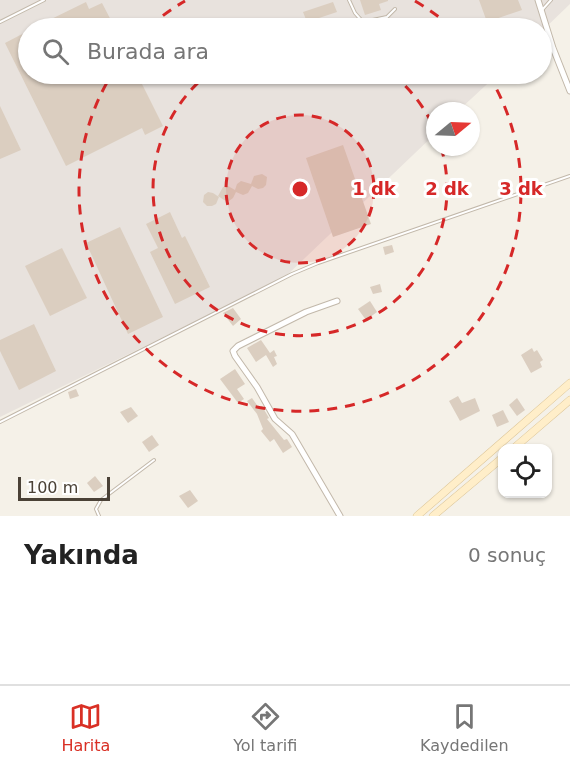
<!DOCTYPE html>
<html lang="tr">
<head>
<meta charset="utf-8">
<style>
	:root { --surface:#fff; --page:#f6f6f6; --text:#222; --muted:#767676; --line:#e0e0e0; --accent:#d93025 }
	body { margin:0; font-family:"DejaVu Sans",sans-serif; background:var(--page); color:var(--text) }
	.controls { position:absolute; right:18px; bottom:18px; display:grid; overflow:hidden; border-radius:12px; box-shadow:0 2px 4px #0004 }
	.controls button { width:54px; height:54px; display:grid; place-items:center; padding:0; border:0; border-bottom:2px solid var(--line); background:var(--surface); color:var(--text); font:30px sans-serif }
	.compass { position:absolute; left:426px; top:102px; width:54px; height:54px; border-radius:50%; background:var(--surface); box-shadow:0 2px 4px #0004; rotate:71deg }
	.scale { position:absolute; left:18px; bottom:15px; width:92px; box-sizing:border-box; padding-left:6px; border:3px solid #4a4136; border-top:0; font-size:16px; line-height:21px; white-space:nowrap; color:#4a4136; -webkit-text-stroke:4px #fff; paint-order:stroke }
	.list { margin:0; padding:0; list-style:none }
	h2 { display:flex; justify-content:space-between; align-items:center; height:78px; margin:0; padding:0 24px; font-size:26px }
	h2 small { font-size:20px; font-weight:400; color:var(--muted) }
	.icon { flex:none; width:33px; height:33px; fill:none; stroke:currentColor; stroke-width:2; stroke-linecap:round; stroke-linejoin:round }
	.map { position:relative; flex:none; width:570px; height:516px; overflow:hidden }
	.search { position:absolute; background:var(--surface); box-shadow:0 2px 4px #0004; left:18px; right:18px; top:18px; height:66px; display:flex; align-items:center; gap:15px; box-sizing:border-box; padding:0 21px; border-radius:33px; color:var(--muted); font-size:22px }
	.sheet { height:168px; background:var(--surface) }
	nav { display:flex; justify-content:space-around; align-items:center; box-sizing:border-box; height:84px; border-top:2px solid var(--line); background:var(--surface); font-size:16px; color:var(--muted) }
	nav a { display:grid; justify-items:center; gap:3px }
	nav .on { color:var(--accent) }
	.map>svg:first-child { display:block }
</style>
</head>
<body>
<div class="map">
<svg width="570" height="516" viewBox="0 0 570 516">
	<rect width="100%" height="100%" fill="#f5f1e8"/>
	<polygon fill="#e8e2dd" points="0,0 570,0 570,4 542,31 542,28 28,28 28,74 498,74 458,111 435,111 435,134 284,278 0,417"/>
	<g fill="#dbcec0">
		<polygon points="360,0 388,0 388,1 379,4 381,10 365,15"/>
		<polygon points="479,0 518,0 522,10 487,22"/>
		<polygon points="86,2 89,9 102,3 115,28 33,28"/>
		<polygon points="333,2 337,12 307,22 303,12"/>
		<polygon points="28,31 28,74 137,74 163,126 145,135 142,128 66,166 5,43"/>
		<polygon points="0,106 21,150 0,159"/>
		<polygon points="343,145 371,224 333,237 306,158"/>
		<polygon points="262,174 267,177 266,185 263,188 258,189 252,186 248,193 243,195 236,192 233,198 229,201 224,200 218,196 223,187 228,186 235,190 237,184 241,181 251,184 254,176"/>
		<polygon points="208,192 213,193 219,197 216,204 212,206 207,206 203,202 204,195"/>
		<polygon points="170,212 182,238 185,236 210,287 175,304 150,252 158,248 146,224"/>
		<polygon points="120,227 163,317 128,334 86,243"/>
		<polygon points="392,245 394,252 385,255 383,247"/>
		<polygon points="62,248 87,298 50,316 25,266"/>
		<polygon points="380,284 382,292 373,294 370,287"/>
		<polygon points="370,301 377,312 366,320 358,309"/>
		<polygon points="233,308 241,319 233,326 223,313"/>
		<polygon points="34,324 56,371 19,390 0,351 0,340"/>
		<polygon points="261,340 270,353 274,350 277,356 274,357 277,364 273,367 266,355 256,362 247,348"/>
		<polygon points="532,348 534,352 537,350 543,360 540,362 542,367 531,373 521,355"/>
		<polygon points="235,369 245,384 237,389 244,399 238,403 220,379"/>
		<polygon points="76,389 79,396 70,399 68,392"/>
		<polygon points="458,396 462,403 475,398 480,411 460,421 449,401"/>
		<polygon points="252,398 259,408 262,406 269,418 267,419 284,440 287,439 292,447 283,453 274,439 270,442 261,431 263,429 257,414 247,401"/>
		<polygon points="517,398 525,410 517,416 509,405"/>
		<polygon points="131,407 138,416 128,423 120,412"/>
		<polygon points="503,410 509,422 497,427 492,415"/>
		<polygon points="152,435 159,445 149,452 142,442"/>
		<polygon points="95,476 103,486 94,492 87,483"/>
		<polygon points="190,490 198,501 188,508 179,496"/>
	</g>
	<g fill="none" stroke-linecap="round" stroke-linejoin="round">
		<g stroke="#c2b8aa" stroke-width="4">
			<g id="lane">
				<polyline points="349,0 355,13 363,22 387,17 395,9"/>
				<polyline points="542,10 551,0"/>
				<polyline points="0,22 44,0"/>
				<polyline points="0,422 292,274 318,263 570,176"/>
				<polyline points="99,516 96,509 101,500 154,460"/>
			</g>
		</g>
		<g stroke="#c2b8aa" stroke-width="7">
			<g id="street">
				<polyline points="538,0 553,48 570,91"/>
				<polyline points="337,301 306,312 238,346 233,351 235,356 257,387 275,419 292,434 340,516"/>
			</g>
		</g>
		<g stroke="#dcc597" stroke-width="8">
			<g id="secondary">
				<polyline points="514,448 570,400"/>
				<polyline points="417,516 570,383"/>
				<polyline points="433,516 502,458"/>
			</g>
		</g>
		<use href="#lane" stroke="#fff" stroke-width="2"/>
		<use href="#street" stroke="#fff" stroke-width="5"/>
		<use href="#secondary" stroke="#ffeec9" stroke-width="7"/>
	</g>
	<circle cx="300" cy="189" r="74" fill="#d62828" fill-opacity=".12"/>
	<g fill="none" stroke="#d62828" stroke-width="3" stroke-dasharray="10 8">
		<circle cx="300" cy="189" r="74"/>
		<path d="M392 74A147 147 0 0 1 435 130M441 147A147 147 0 1 1 208 74"/>
		<path d="M149 27A221 221 0 0 1 185 1M415 1A221 221 0 0 1 451 27M488 74A221 221 0 1 1 112 74"/>
	</g>
	<circle cx="300" cy="189" r="9" fill="#d62828" stroke="#fff" stroke-width="3"/>
	<g font-size="18" text-anchor="middle" font-weight="bold" fill="#d62828" stroke="#fff" stroke-width="6" stroke-linejoin="round" paint-order="stroke">
		<text x="374" y="195">1 dk</text>
		<text x="447" y="195">2 dk</text>
		<text x="521" y="195">3 dk</text>
	</g>
</svg>
<div class="controls">
<button><svg class="icon" aria-label="locate" viewBox="0 0 24 24"><circle cx="12" cy="12" r="6"/><path d="M12 2v4M12 18v4M2 12h4M18 12h4"/></svg></button>
</div>
<svg class="compass" viewBox="-18 -18 36 36"><path d="M0-13l5 13h-10z" fill="#e53935"/><path d="M0 13l5-13h-10z" fill="#767676"/></svg>
<div class="scale">100 m</div>
<div class="search"><svg class="icon" aria-label="search" viewBox="0 0 24 24"><circle cx="10" cy="10" r="6"/><path d="M15 15l6 6"/></svg>Burada ara</div>
</div>
<section class="sheet">
<h2>Yakında<small>0 sonuç</small></h2>
<ul class="list">
</ul>
</section>
<nav>
<a class="on"><svg class="icon" aria-label="map" viewBox="0 0 24 24"><path d="M3 6l6-2 6 2 6-2v14l-6 2-6-2-6 2zM9 4v14M15 6v14"/></svg>Harita</a>
<a><svg class="icon" aria-label="directions" viewBox="0 0 24 24"><path d="M12 3l9 9-9 9-9-9zM9 14v-3h6M13 9l2 2-2 2"/></svg>Yol tarifi</a>
<a><svg class="icon" aria-label="saved" viewBox="0 0 24 24"><path d="M7 4h10v16l-5-4-5 4z"/></svg>Kaydedilen</a>
</nav>
</body>
</html>
